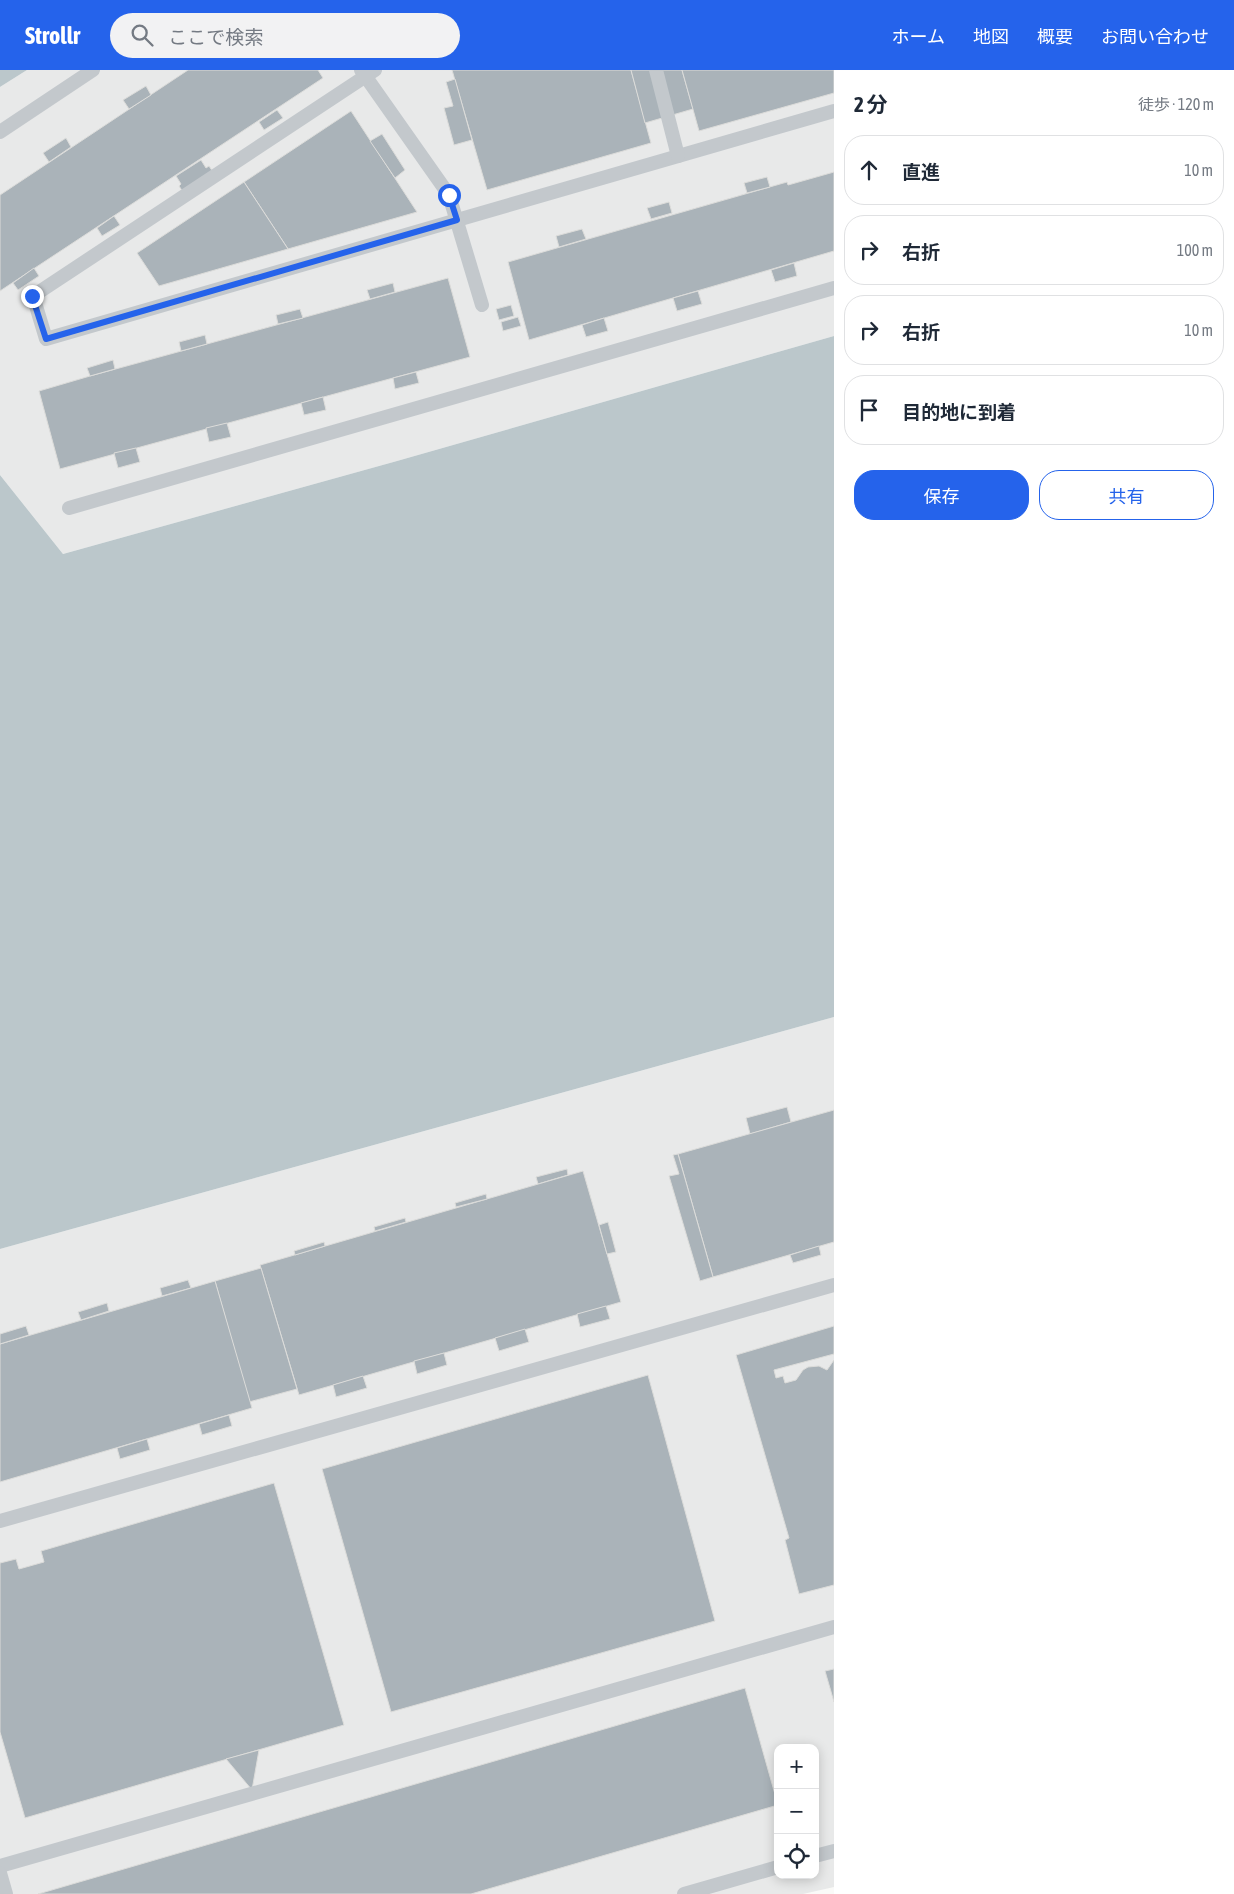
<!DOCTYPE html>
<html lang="ja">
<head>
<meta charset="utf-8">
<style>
	:root { --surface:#fff; --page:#f2f2f3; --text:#1f2937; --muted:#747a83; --line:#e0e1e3; --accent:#2563eb }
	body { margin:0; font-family:"Asap Condensed","Noto Sans JP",sans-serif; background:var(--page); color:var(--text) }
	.controls { position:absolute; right:15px; bottom:15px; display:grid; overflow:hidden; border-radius:10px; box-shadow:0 2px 12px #0003 }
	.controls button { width:45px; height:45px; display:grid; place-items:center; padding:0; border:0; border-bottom:1px solid var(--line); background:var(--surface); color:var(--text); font:25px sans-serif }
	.stop { position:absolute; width:15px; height:15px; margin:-11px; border:4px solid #2563eb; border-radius:50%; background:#fff }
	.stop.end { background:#2563eb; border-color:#fff; box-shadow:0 1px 5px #0008 }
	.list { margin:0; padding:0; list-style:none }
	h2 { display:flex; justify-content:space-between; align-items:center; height:65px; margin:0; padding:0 20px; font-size:21px }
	h2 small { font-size:16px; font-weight:400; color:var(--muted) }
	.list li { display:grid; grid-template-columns:32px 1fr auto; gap:15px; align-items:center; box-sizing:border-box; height:70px; margin:0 10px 10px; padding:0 10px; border:1px solid var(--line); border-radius:20px }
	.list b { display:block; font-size:19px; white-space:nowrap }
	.list em { font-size:16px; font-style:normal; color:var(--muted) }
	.actions { display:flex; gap:10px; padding:15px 20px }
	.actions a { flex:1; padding:11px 0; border:1px solid var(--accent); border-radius:20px; text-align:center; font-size:18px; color:var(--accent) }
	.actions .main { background:var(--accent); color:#fff }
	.icon { flex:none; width:28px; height:28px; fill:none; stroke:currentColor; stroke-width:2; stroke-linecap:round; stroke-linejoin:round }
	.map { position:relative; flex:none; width:834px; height:1824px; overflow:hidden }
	header { display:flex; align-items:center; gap:30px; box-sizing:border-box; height:70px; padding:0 25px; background:var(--accent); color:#fff }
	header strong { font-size:24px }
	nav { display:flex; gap:28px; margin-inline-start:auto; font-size:18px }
	.search { width:350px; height:45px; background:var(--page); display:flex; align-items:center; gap:12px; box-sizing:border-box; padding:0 18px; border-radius:28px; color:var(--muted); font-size:19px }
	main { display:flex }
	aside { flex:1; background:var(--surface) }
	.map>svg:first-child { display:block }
</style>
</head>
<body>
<header>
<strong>Strollr</strong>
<div class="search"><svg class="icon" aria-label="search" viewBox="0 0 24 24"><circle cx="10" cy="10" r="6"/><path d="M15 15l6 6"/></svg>ここで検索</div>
<nav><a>ホーム</a><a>地図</a><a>概要</a><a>お問い合わせ</a></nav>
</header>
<main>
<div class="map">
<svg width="834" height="1824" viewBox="0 0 834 1824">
	<rect width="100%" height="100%" fill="#fafaf8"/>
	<g fill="#e8e9e9" fill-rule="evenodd">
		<polygon points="27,0 834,0 834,266 397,391 63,484 0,405 0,17"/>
		<path d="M834 947V1817L803 1824H0V1179ZM778 1678H815V1805H778Z"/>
	</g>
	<g fill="#bbc7cb">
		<polygon points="0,0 27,0 0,17"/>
		<polygon points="834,266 834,947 0,1179 0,405 63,484 397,391"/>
	</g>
	<g fill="#aab3b9" stroke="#dcdcda">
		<polygon points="188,0 318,0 323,8 0,221 0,125"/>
		<polygon points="452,0 631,0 651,73 487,120"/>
		<polygon points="631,0 682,0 693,39 645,53"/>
		<polygon points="682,0 834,0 834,23 699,61"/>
		<polygon points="455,9 472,70 454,75 444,38 453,36 446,12"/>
		<polygon points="146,16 151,25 129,39 123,30"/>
		<polygon points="277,40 283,48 264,60 259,52"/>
		<polygon points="351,41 417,142 288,179 244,112"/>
		<polygon points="382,64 405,100 395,108 370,71"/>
		<polygon points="66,68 71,77 49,92 43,83"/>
		<polygon points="201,90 206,98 209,96 215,105 185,125 179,116 181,114 176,106"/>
		<polygon points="834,102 834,181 529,270 508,192 787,112 788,115"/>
		<polygon points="767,107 770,117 747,123 744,113"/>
		<polygon points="244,112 288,179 159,216 137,183"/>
		<polygon points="669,132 672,143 651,149 647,138"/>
		<polygon points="114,146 120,155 102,166 97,158"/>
		<polygon points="582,159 586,169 559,177 556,166"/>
		<polygon points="794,193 797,206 775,212 771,200"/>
		<polygon points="34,198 39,206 18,220 13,213"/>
		<polygon points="448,208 470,287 60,399 39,321 90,306"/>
		<polygon points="393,213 395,222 370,229 367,220"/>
		<polygon points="698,221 702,234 677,241 673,228"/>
		<polygon points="511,235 514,246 499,250 496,239"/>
		<polygon points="300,239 303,248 278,254 276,245"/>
		<polygon points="518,247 521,256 503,261 501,252"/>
		<polygon points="604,248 608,261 586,267 582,255"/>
		<polygon points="205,265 207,274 181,281 179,272"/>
		<polygon points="113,290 115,299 90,306 87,298"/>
		<polygon points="416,302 419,313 395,319 393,308"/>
		<polygon points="323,327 326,340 304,345 301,333"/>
		<polygon points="227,353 231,367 209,372 206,358"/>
		<polygon points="136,378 140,392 118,398 114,383"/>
		<polygon points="787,1037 791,1052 750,1064 746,1048"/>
		<polygon points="834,1040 834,1172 713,1207 678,1084"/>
		<polygon points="678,1084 713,1207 700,1211 669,1106 679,1104 673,1085"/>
		<polygon points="567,1099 568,1105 538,1114 536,1107"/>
		<polygon points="583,1101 621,1232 299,1325 260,1195"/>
		<polygon points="486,1124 487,1129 456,1137 455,1133"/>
		<polygon points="405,1148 406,1152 375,1161 374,1157"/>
		<polygon points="608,1152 616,1182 607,1184 599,1155"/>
		<polygon points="324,1172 325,1176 295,1185 294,1181"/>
		<polygon points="819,1176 821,1185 793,1193 790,1185"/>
		<polygon points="261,1198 297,1319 249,1332 215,1211"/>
		<polygon points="188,1210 191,1218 162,1226 160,1218"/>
		<polygon points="215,1211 252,1338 0,1412 0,1274"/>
		<polygon points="107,1233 109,1241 81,1250 78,1242"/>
		<polygon points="606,1236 610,1249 580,1257 577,1244"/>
		<polygon points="26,1256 29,1265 0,1274 0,1264"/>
		<polygon points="834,1256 834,1284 774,1300 776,1308 783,1306 785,1313 796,1310 803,1300 808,1297 819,1296 827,1300 834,1290 834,1515 799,1524 785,1470 789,1468 736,1285"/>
		<polygon points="525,1259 529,1272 499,1281 495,1268"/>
		<polygon points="444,1283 447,1295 417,1304 414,1291"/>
		<polygon points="648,1305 715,1551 391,1642 322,1399"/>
		<polygon points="363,1306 367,1318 336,1327 333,1315"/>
		<polygon points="229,1345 232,1356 202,1365 199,1354"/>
		<polygon points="147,1369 150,1380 120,1389 117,1378"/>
		<polygon points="274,1413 344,1655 25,1748 0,1662 0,1493 16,1489 19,1499 44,1492 41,1481"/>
		<polygon points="834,1599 834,1632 825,1601"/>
		<polygon points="745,1618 778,1735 471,1824 38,1824"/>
		<polygon points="259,1680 252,1720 226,1689"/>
	</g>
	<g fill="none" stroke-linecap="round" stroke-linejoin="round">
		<g stroke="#c3c8cc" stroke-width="14">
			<polyline points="361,0 449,125 482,235"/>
			<polyline points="375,0 33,226 46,269 834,41"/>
			<polyline points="656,0 678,86"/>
			<polyline points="0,62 93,0"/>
			<polyline points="69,438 834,218"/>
			<polyline points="0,1451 834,1215"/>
			<polyline points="815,1786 834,1781"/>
			<polyline points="0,1796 834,1557"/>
			<polyline points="0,1803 6,1824"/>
			<polyline points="684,1824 778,1797"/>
		</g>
	</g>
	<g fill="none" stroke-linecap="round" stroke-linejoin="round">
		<polyline stroke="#2563eb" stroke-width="6" points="32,226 46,269 457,150 449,125"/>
	</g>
</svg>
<div class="controls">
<button>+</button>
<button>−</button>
<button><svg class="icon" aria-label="locate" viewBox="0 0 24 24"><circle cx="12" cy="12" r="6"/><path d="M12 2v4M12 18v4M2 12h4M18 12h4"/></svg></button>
</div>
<div class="stop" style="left:449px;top:125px"></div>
<div class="stop end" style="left:32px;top:226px"></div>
</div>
<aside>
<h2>2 分<small>徒歩 · 120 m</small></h2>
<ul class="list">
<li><svg class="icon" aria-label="ahead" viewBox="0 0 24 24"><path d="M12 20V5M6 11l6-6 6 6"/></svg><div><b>直進</b></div><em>10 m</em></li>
<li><svg class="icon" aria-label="right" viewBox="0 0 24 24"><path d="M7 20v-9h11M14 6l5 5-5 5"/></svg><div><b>右折</b></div><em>100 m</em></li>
<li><svg class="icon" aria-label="right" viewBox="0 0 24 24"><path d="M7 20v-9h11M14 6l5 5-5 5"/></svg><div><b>右折</b></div><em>10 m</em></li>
<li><svg class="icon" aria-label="arrive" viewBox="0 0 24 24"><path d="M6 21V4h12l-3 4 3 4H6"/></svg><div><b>目的地に到着</b></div></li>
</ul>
<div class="actions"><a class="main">保存</a><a>共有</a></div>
</aside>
</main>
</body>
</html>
